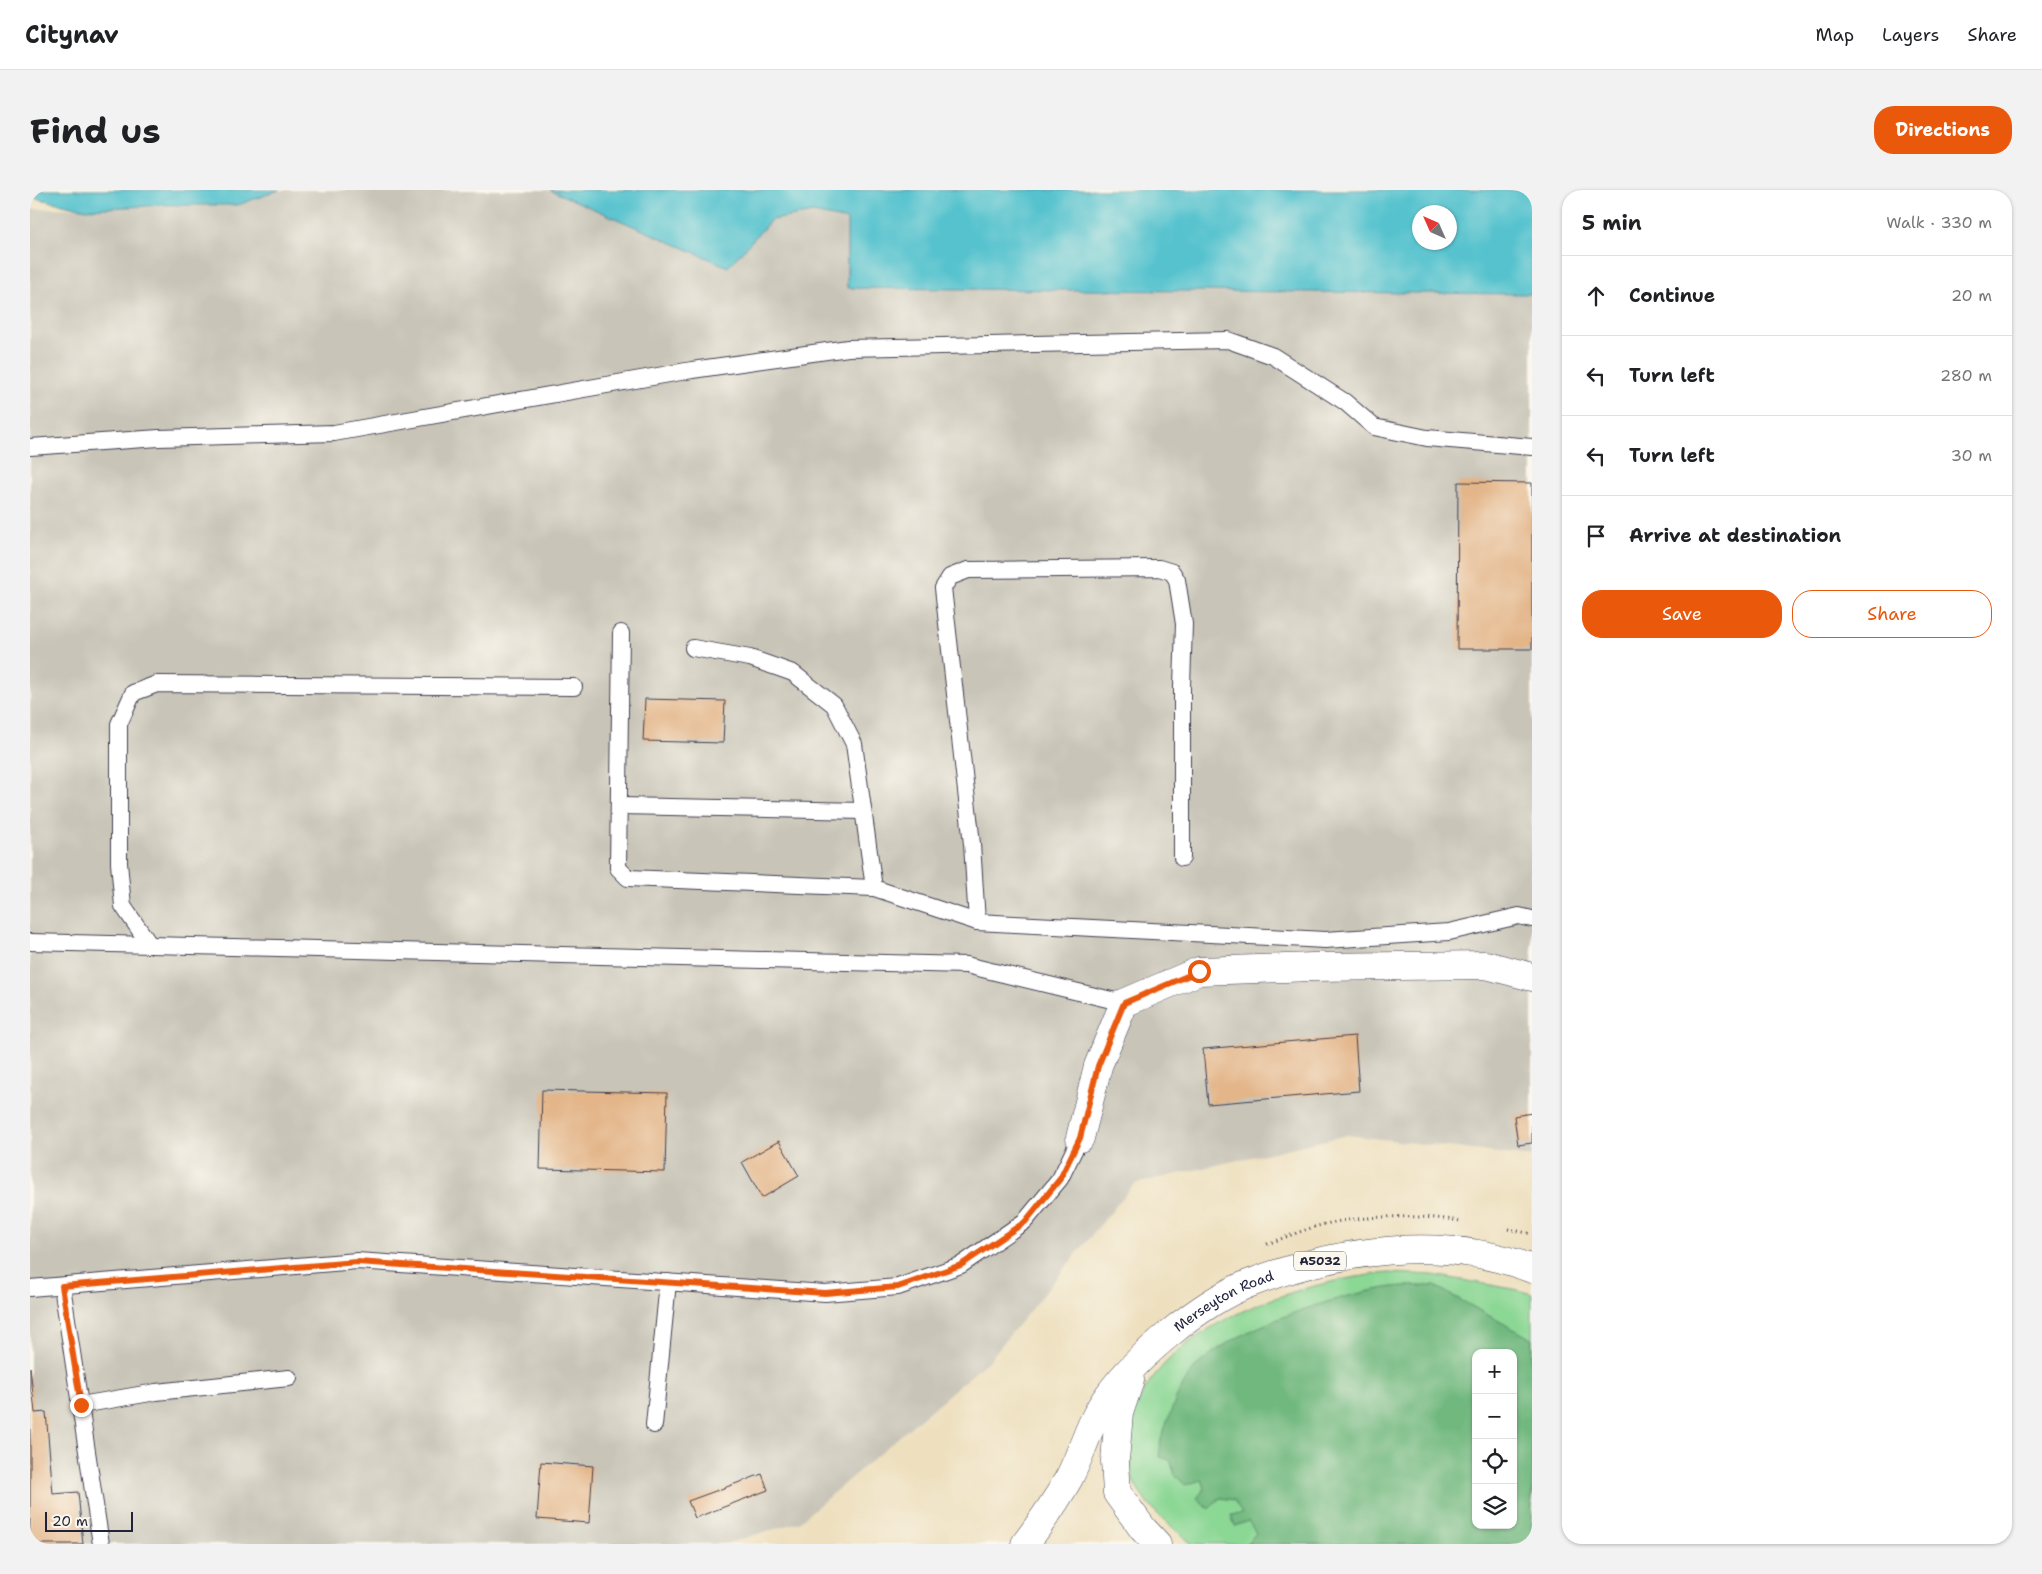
<!DOCTYPE html>
<html lang="en">
<head>
<meta charset="utf-8">
<style>
	:root { --surface:#fff; --page:#f2f2f2; --text:#202124; --muted:#757577; --line:#e0e0e0; --accent:#ea580c }
	body { margin:0; font-family:"Shantell Sans",sans-serif; background:var(--page); color:var(--text) }
	.controls { position:absolute; right:15px; bottom:15px; display:grid; overflow:hidden; border-radius:10px; box-shadow:0 1px 4px #0004 }
	.controls button { width:45px; height:45px; display:grid; place-items:center; padding:0; border:0; border-bottom:1px solid var(--line); background:var(--surface); color:var(--text); font:25px sans-serif }
	.compass { position:absolute; left:1382px; top:15px; width:45px; height:45px; border-radius:50%; background:var(--surface); box-shadow:0 1px 4px #0004; rotate:315deg }
	.scale { position:absolute; left:15px; bottom:12px; width:88px; box-sizing:border-box; padding-left:5px; border:2px solid #22223b; border-top:0; font-size:14px; line-height:18px; white-space:nowrap; color:#22223b; -webkit-text-stroke:4px #fbf7ec; paint-order:stroke }
	.stop { position:absolute; width:15px; height:15px; margin:-11px; border:4px solid #ea580c; border-radius:50%; background:#fff }
	.stop.end { background:#ea580c; border-color:#fff; box-shadow:0 1px 5px #0008 }
	.list { margin:0; padding:0; list-style:none }
	h2 { display:flex; justify-content:space-between; align-items:center; height:65px; margin:0; padding:0 20px; font-size:21px }
	h2 small { font-size:16px; font-weight:400; color:var(--muted) }
	.list li { display:grid; grid-template-columns:32px 1fr auto; gap:15px; align-items:center; box-sizing:border-box; height:80px; padding:0 20px; border-top:1px solid var(--line) }
	.list b { display:block; font-size:19px; white-space:nowrap }
	.list em { font-size:16px; font-style:normal; color:var(--muted) }
	.actions { display:flex; gap:10px; padding:15px 20px }
	.actions a { flex:1; padding:11px 0; border:1px solid var(--accent); border-radius:20px; text-align:center; font-size:18px; color:var(--accent) }
	.actions .main { background:var(--accent); color:#fff }
	.icon { flex:none; width:28px; height:28px; fill:none; stroke:currentColor; stroke-width:2; stroke-linecap:round; stroke-linejoin:round }
	.map { position:relative; flex:none; width:1502px; height:1354px; overflow:hidden; border-radius:20px }
	header { display:flex; align-items:center; gap:30px; box-sizing:border-box; height:70px; padding:0 25px; background:var(--surface); border-bottom:1px solid var(--line) }
	header strong { font-size:24px }
	nav { display:flex; gap:28px; margin-inline-start:auto; font-size:18px }
	.intro { display:flex; align-items:center; justify-content:space-between; box-sizing:border-box; height:120px; padding:0 30px }
	h1 { margin:0; font-size:35px }
	.button { padding:12px 22px; border-radius:20px; background:var(--accent); color:#fff; font-size:18px; font-weight:700 }
	main { display:flex; gap:30px; padding:0 30px }
	aside { flex:1; background:var(--surface); border-radius:20px; box-shadow:0 1px 4px #0004 }
	.map>svg:first-child { display:block }
</style>
</head>
<body>
<header>
<strong>Citynav</strong>
<nav><a>Map</a><a>Layers</a><a>Share</a></nav>
</header>
<div class="intro"><h1>Find us</h1><a class="button">Directions</a></div>
<main>
<div class="map">
<svg width="1502" height="1354" viewBox="0 0 1502 1354">
	<rect width="100%" height="100%" fill="#fbf7ec"/>
	<filter id="ink" filterUnits="userSpaceOnUse"><feTurbulence type="fractalNoise" baseFrequency=".02" numOctaves="2"/><feDisplacementMap in="SourceGraphic" scale="10" xChannelSelector="R" yChannelSelector="G"/><feConvolveMatrix kernelMatrix="1 2 1 2 8 2 1 2 1" color-interpolation-filters="sRGB"/></filter>
	<filter id="wash" filterUnits="userSpaceOnUse"><feTurbulence type="fractalNoise" baseFrequency=".0096" numOctaves="4" result="noise"/><feDisplacementMap in="SourceGraphic" scale="20" xChannelSelector="R" yChannelSelector="G"/><feGaussianBlur stdDeviation="1.12" result="paint"/><feColorMatrix in="noise" values="0 0 0 0 0 0 0 0 0 0 0 0 0 0 0 0 0 1.4 0 .05"/><feComposite in="paint" operator="in"/></filter>
	<g filter="url(#wash)">
		<rect width="100%" height="100%" fill="#eee0bf"/>
		<polygon fill="#c8c4b8" points="249,0 520,0 698,77 741,30 783,23 818,31 817,98 1502,103 1502,967 1317,945 1104,994 959,1170 769,1332 694,1354 0,1354 0,19 208,15"/>
		<path fill="#8bd794" stroke="#567c68" fill-rule="evenodd" d="M1359 1083 1403 1085 1489 1100 1502 1104V1354H1162C1142 1337 1113 1315 1103 1290 1097 1274 1098 1261 1100 1245 1110 1140 1270 1090 1359 1083ZM1446 1163H1483V1335H1446Z"/>
		<path fill="#70b87e" stroke="#496d5c" fill-rule="evenodd" d="M1405 1096 1502 1149V1354H1217L1226 1343 1218 1331 1205 1336 1201 1325 1212 1324 1204 1310 1190 1308 1179 1319 1167 1308 1175 1298 1172 1290 1155 1295 1145 1285 1140 1270 1130 1267C1128 1251 1134 1241 1139 1227 1145 1210 1153 1191 1166 1177 1202 1139 1304 1106 1356 1098 1372 1095 1389 1096 1405 1096ZM1446 1163H1483V1335H1446Z"/>
		<g fill="#55c2ce" stroke="#3c7284" fill-rule="evenodd">
			<polygon points="0,0 249,0 208,15 137,15 55,19 0,7"/>
			<path d="M520 0H1502V104L817 98V30L783 23 741 30 698 77ZM1390 22H1420V52H1390Z"/>
		</g>
		<g id="blocks">
			<g fill="#e3b589">
				<polygon points="1428,292 1502,293 1502,459 1427,459"/>
				<polygon points="615,509 695,511 693,553 613,551"/>
				<polygon points="1325,846 1329,901 1178,914 1173,859"/>
				<polygon points="512,900 637,903 635,982 510,979"/>
				<polygon points="1502,923 1502,953 1488,955 1484,926"/>
				<polygon points="749,951 769,986 732,1008 712,972"/>
				<polygon points="0,1177 5,1223 16,1222 23,1304 48,1302 53,1354 0,1354"/>
				<polygon points="511,1272 563,1276 559,1333 507,1329"/>
				<polygon points="732,1284 738,1300 665,1328 658,1311"/>
			</g>
		</g>
	</g>
	<g filter="url(#ink)">
		<use href="#blocks" fill-opacity="0" stroke="#413e4f" stroke-width="1"/>
		<g fill="none" stroke-linecap="round" stroke-linejoin="round">
			<g stroke="#413e4f" stroke-width="18">
				<g id="lane">
					<polyline points="0,257 129,248 304,243 662,180 818,158 1198,150 1243,166 1315,212 1344,237 1397,248 1502,257"/>
					<polyline points="591,443 588,678 598,688 844,698 947,732 1295,750 1419,742 1489,726 1502,729"/>
					<polyline points="663,458 720,468 763,483 804,515 824,554 844,698"/>
					<polyline points="590,616 833,621"/>
					<polyline points="947,732 942,654 913,398 920,387 938,380 1129,378 1142,382 1147,390 1154,434 1152,496 1152,668"/>
					<polyline points="0,752 936,775 1094,813"/>
					<polyline points="120,755 93,716 89,673 89,534 103,503 127,494 544,497"/>
					<polyline points="32,1096 71,1354"/>
					<polyline points="0,1098 327,1071 795,1103 868,1097 931,1075 995,1031 1030,989 1050,948"/>
					<polyline points="51,1215 126,1202 259,1188"/>
					<polyline points="624,1235 638,1092"/>
				</g>
			</g>
			<g stroke="#413e4f" stroke-width="29">
				<polyline id="street" points="1050,948 1068,876 1094,813 1169,781 1283,777 1456,775 1502,787"/>
			</g>
			<g stroke="#413e4f" stroke-width="29">
				<g id="primary">
					<polyline points="1100,1190 1089,1223 1085,1271 1087,1303 1113,1339 1127,1354"/>
					<path id="s1" d="M995 1354C1011 1333 1026 1311 1039 1288 1053 1261 1060 1230 1078 1206 1107 1166 1172 1112 1218 1094 1305 1060 1413 1044 1502 1079"/>
				</g>
			</g>
			<g stroke="#413e4f" stroke-width="3" stroke-dasharray="1 4" stroke-linecap="butt">
				<polyline points="1478,1039 1502,1044"/>
				<path d="M1237 1054C1253 1048 1269 1042 1284 1037 1324 1025 1389 1024 1430 1031"/>
			</g>
			<use href="#lane" stroke="#fff" stroke-width="16"/>
			<use href="#street" stroke="#fff" stroke-width="28"/>
			<use href="#primary" stroke="#fff" stroke-width="28"/>
		</g>
	</g>
	<g fill="none" stroke-linecap="round" stroke-linejoin="round" filter="url(#ink)">
		<polyline stroke="#ea580c" stroke-width="6" points="51,1215 32,1096 327,1072 795,1103 868,1097 931,1075 995,1032 1030,989 1050,948 1068,876 1094,813 1169,781"/>
	</g>
	<g text-anchor="middle" stroke-width="4" stroke-linejoin="round" paint-order="stroke">
		<rect fill="#fbf7ec" stroke="#636270" stroke-width="1" x="1264" y="1061.5" width="52" height="19" rx="4"/>
		<g font-size="12" font-weight="bold" fill="#22223b">
			<text x="1290" y="1075">A5032</text>
		</g>
		<g font-size="14" fill="#22223b" stroke="#fbf7ec">
			<text dy="5" stroke="none"><textPath href="#s1" startOffset="322">Merseyton Road</textPath></text>
		</g>
	</g>
</svg>
<div class="controls">
<button>+</button>
<button>−</button>
<button><svg class="icon" aria-label="locate" viewBox="0 0 24 24"><circle cx="12" cy="12" r="6"/><path d="M12 2v4M12 18v4M2 12h4M18 12h4"/></svg></button>
<button><svg class="icon" aria-label="layers" viewBox="0 0 24 24"><path d="M12 4l9 5-9 5-9-5zM3 14l9 5 9-5"/></svg></button>
</div>
<svg class="compass" viewBox="-18 -18 36 36"><path d="M0-13l5 13h-10z" fill="#e53935"/><path d="M0 13l5-13h-10z" fill="#757577"/></svg>
<div class="scale">20 m</div>
<div class="stop" style="left:1169px;top:781px"></div>
<div class="stop end" style="left:51px;top:1215px"></div>
</div>
<aside>
<h2>5 min<small>Walk · 330 m</small></h2>
<ul class="list">
<li><svg class="icon" aria-label="ahead" viewBox="0 0 24 24"><path d="M12 20V5M6 11l6-6 6 6"/></svg><div><b>Continue</b></div><em>20 m</em></li>
<li><svg class="icon" aria-label="left" viewBox="0 0 24 24"><path d="M17 20v-9H6M10 6l-5 5 5 5"/></svg><div><b>Turn left</b></div><em>280 m</em></li>
<li><svg class="icon" aria-label="left" viewBox="0 0 24 24"><path d="M17 20v-9H6M10 6l-5 5 5 5"/></svg><div><b>Turn left</b></div><em>30 m</em></li>
<li><svg class="icon" aria-label="arrive" viewBox="0 0 24 24"><path d="M6 21V4h12l-3 4 3 4H6"/></svg><div><b>Arrive at destination</b></div></li>
</ul>
<div class="actions"><a class="main">Save</a><a>Share</a></div>
</aside>
</main>
</body>
</html>
